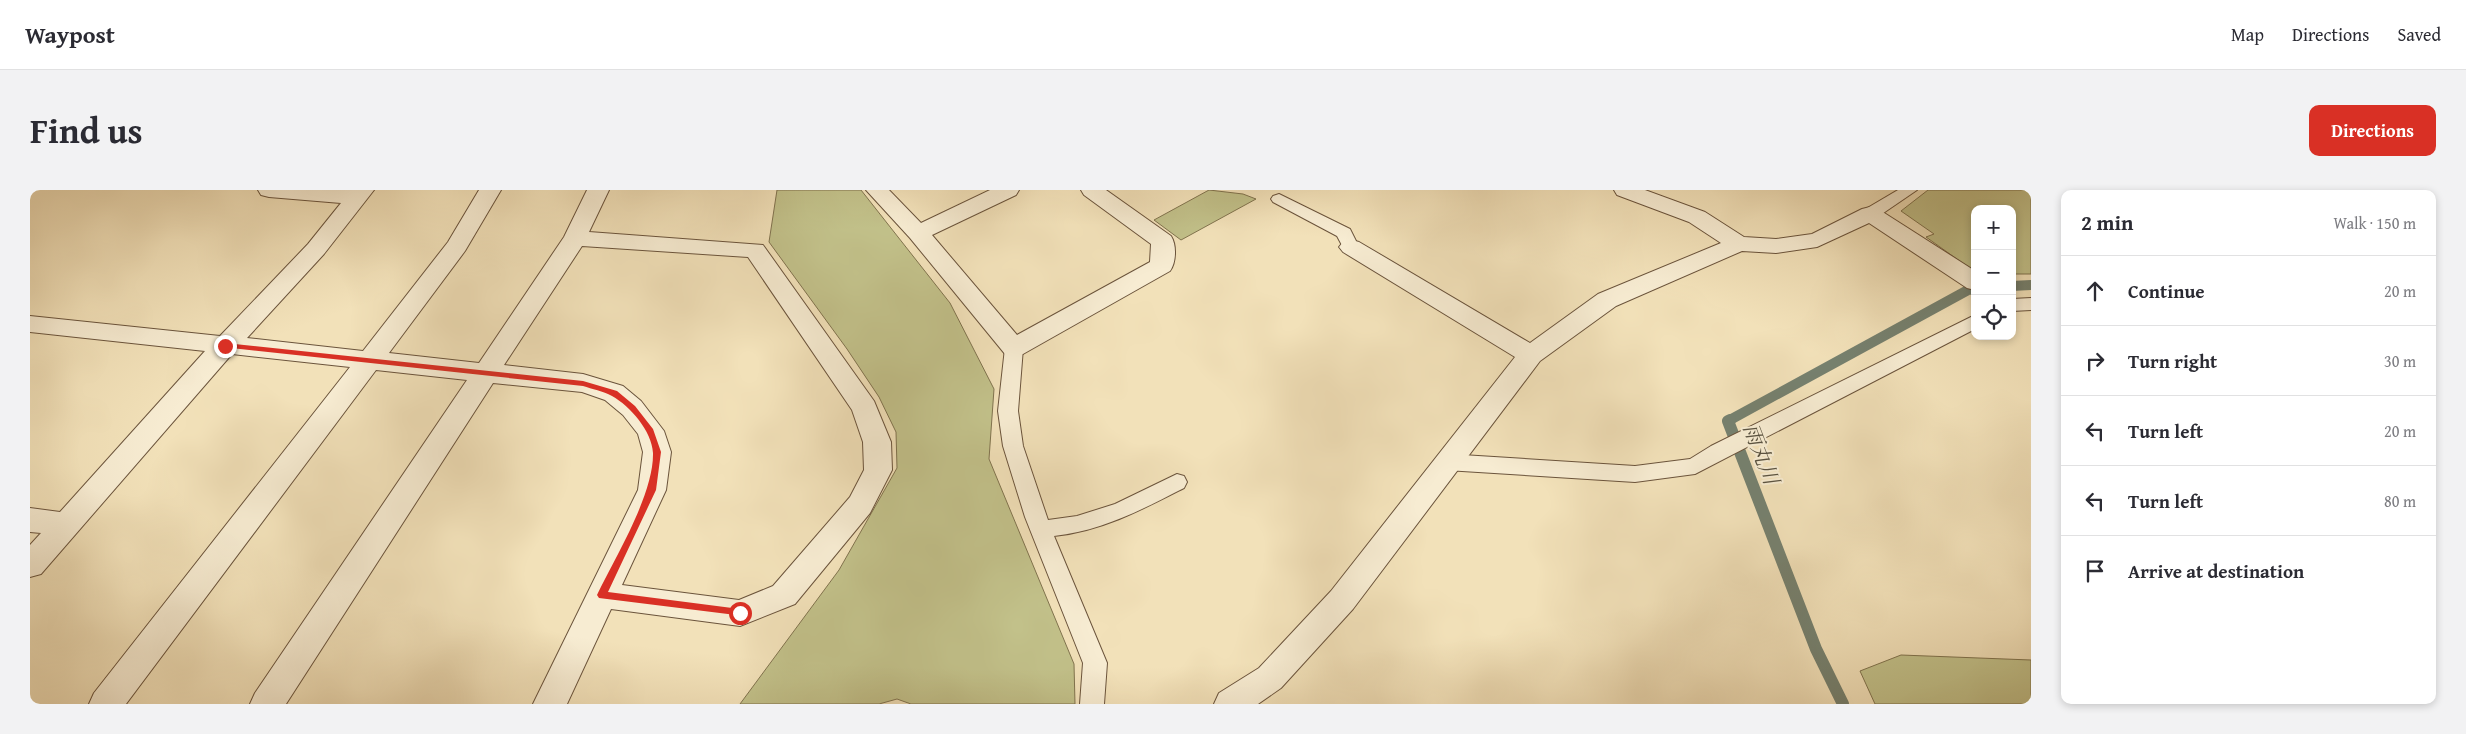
<!DOCTYPE html>
<html lang="en">
<head>
<meta charset="utf-8">
<style>
	:root { --surface:#fff; --page:#f2f2f3; --text:#2b2b33; --muted:#7c7c81; --line:#e1e1e2; --accent:#d93025 }
	body { margin:0; font-family:"Gentium Book Plus","Noto Serif JP",serif; background:var(--page); color:var(--text) }
	.controls { position:absolute; right:15px; top:15px; display:grid; overflow:hidden; border-radius:10px; box-shadow:0 2px 8px #0003 }
	.controls button { width:45px; height:45px; display:grid; place-items:center; padding:0; border:0; border-bottom:1px solid var(--line); background:var(--surface); color:var(--text); font:25px sans-serif }
	.stop { position:absolute; width:15px; height:15px; margin:-11px; border:4px solid #d93025; border-radius:50%; background:#fff }
	.stop.end { background:#d93025; border-color:#fff; box-shadow:0 1px 5px #0008 }
	.list { margin:0; padding:0; list-style:none }
	h2 { display:flex; justify-content:space-between; align-items:center; height:65px; margin:0; padding:0 20px; font-size:21px }
	h2 small { font-size:16px; font-weight:400; color:var(--muted) }
	.list li { display:grid; grid-template-columns:32px 1fr auto; gap:15px; align-items:center; box-sizing:border-box; height:70px; padding:0 20px; border-top:1px solid var(--line) }
	.list b { display:block; font-size:19px; white-space:nowrap }
	.list em { font-size:16px; font-style:normal; color:var(--muted) }
	.icon { flex:none; width:28px; height:28px; fill:none; stroke:currentColor; stroke-width:2; stroke-linecap:round; stroke-linejoin:round }
	.map { position:relative; flex:none; width:2001px; height:514px; overflow:hidden; border-radius:10px }
	header { display:flex; align-items:center; gap:30px; box-sizing:border-box; height:70px; padding:0 25px; background:var(--surface); border-bottom:1px solid var(--line) }
	header strong { font-size:24px }
	nav { display:flex; gap:28px; margin-inline-start:auto; font-size:18px }
	.intro { display:flex; align-items:center; justify-content:space-between; box-sizing:border-box; height:120px; padding:0 30px }
	h1 { margin:0; font-size:35px }
	.button { padding:12px 22px; border-radius:10px; background:var(--accent); color:#fff; font-size:18px; font-weight:700 }
	main { display:flex; gap:30px; padding:0 30px }
	aside { flex:1; background:var(--surface); border-radius:10px; box-shadow:0 2px 8px #0003 }
	.map>svg:first-child { display:block }
</style>
</head>
<body>
<header>
<strong>Waypost</strong>
<nav><a>Map</a><a>Directions</a><a>Saved</a></nav>
</header>
<div class="intro"><h1>Find us</h1><a class="button">Directions</a></div>
<main>
<div class="map">
<svg width="2001" height="514" viewBox="0 0 2001 514">
	<rect width="100%" height="100%" fill="#f2e1b9"/>
	<filter id="stains"><feTurbulence type="fractalNoise" baseFrequency=".004" numOctaves="4"/><feColorMatrix values="0 0 0 0 .2 0 0 0 0 .09 0 0 0 0 .02 0 0 0 .5 -.17"/></filter>
	<radialGradient id="worn" r=".72"><stop offset=".6" stop-color="#630" stop-opacity="0"/><stop offset="1" stop-color="#630" stop-opacity=".3"/></radialGradient>
	<g fill="#c2c18a" stroke="#80734e">
		<polygon points="747,0 831,0 920,113 964,199 959,269 1044,474 1045,514 881,514 867,509 849,514 710,514 809,380 867,278 866,242 849,207 817,159 739,52"/>
		<polygon points="1179,0 1213,4 1226,9 1151,50 1124,30"/>
		<polygon points="1898,0 1996,0 2001,4 2001,84 1982,84 1982,19 1945,19 1945,82 1896,47 1904,44 1871,21"/>
		<polygon points="1871,465 2001,470 2001,514 1845,514 1830,481"/>
	</g>
	<g fill="none" stroke-linecap="round" stroke-linejoin="round">
		<g stroke="#76816f" stroke-width="10">
			<polyline points="1982,96 2001,95"/>
			<polyline points="1698,231 1938,100 1945,99"/>
		</g>
		<polyline stroke="#76816f" stroke-width="12" points="1700,230 1698,231 1786,459 1813,514"/>
		<g stroke="#6b543c" stroke-width="2">
			<g id="lane">
				<polygon points="1868,0 1887,0 1846,28 1834,28 1832,24 1834,20"/>
				<polygon points="1249,4 1320,39 1329,57 1327,61 1315,61 1307,46 1243,12 1241,9 1243,6"/>
				<polygon points="2001,108 2001,120 1982,121 1982,109"/>
				<polygon points="1945,125 1945,139 1665,284 1605,292 1416,280 1409,277 1406,272 1409,267 1416,264 1605,276 1660,269 1681,256"/>
				<path d="M984 152 991 153 993 158 988 221 993 256 1018 330 1047 326 1085 314 1147 284 1154 286 1157 292 1154 298C1113 319 1072 341 1024 346L1077 473 1074 514H1050L1053 473 995 327 973 256 968 221 975 158 977 153Z"/>
			</g>
		</g>
		<g stroke="#6b543c" stroke-width="2">
			<g id="street">
				<path d="M228 0H344L294 64 217 148 333 161 418 52 449 0H471L435 61 359 163 449 173 534 47 557 0H579L559 42 733 55 844 211 861 252 862 280 840 323 765 414 710 436 581 419 537 514H503L608 300 613 262 608 244 593 225 575 210 552 202 463 193 256 514H220L225 503 437 190 346 180 96 514H59L64 503 320 177 202 164 11 384 0 387V355L11 343 0 342V318L30 322 175 161 0 142V126L190 146 278 54 311 13 239 7 231 5ZM552 56 718 67 822 220 833 252 834 280 820 307 743 396 709 410 592 395 636 300 641 262 634 241 611 211 593 196 553 184 474 175Z"/>
				<path d="M836 0H859L891 33 960 0H989L986 5 902 45 987 145 1120 72 1121 54 1054 5 1051 0H1076L1141 46C1147 55 1146 73 1140 81L993 164 984 167 975 164 880 48Z"/>
				<polygon points="1584,0 1615,0 1675,22 1714,47 1746,49 1782,44 1832,19 1840,17 1848,19 1945,81 1945,100 1937,98 1839,33 1787,57 1746,63 1712,61 1586,116 1510,171 1323,419 1251,498 1228,514 1184,514 1189,503 1229,478 1301,401 1485,167 1313,62 1309,57 1313,52 1321,50 1329,52 1500,153 1568,104 1691,53 1659,32 1587,5"/>
			</g>
		</g>
		<use href="#lane" fill="#f7ecd2" fill-rule="evenodd"/>
		<use href="#street" fill="#f7ecd2" fill-rule="evenodd"/>
	</g>
	<path fill="#d93025" d="M195 153 553 191 587 201 605 216 623 239 631 262 626 300 578 402 710 419 714 420V426L569 408 567 405C585 368 624 304 623 263 622 241 600 216 582 206 573 201 562 199 553 196L192 157 191 156Z"/>
	<g text-anchor="middle" stroke-width="4" stroke-linejoin="round" paint-order="stroke">
		<g font-size="21" font-style="italic" fill="#5a5341" stroke="#f7ecd2">
			<text transform="translate(1731 264) rotate(69)" y="7">雨丸川</text>
		</g>
	</g>
	<rect width="100%" height="100%" filter="url(#stains)"/>
	<rect width="100%" height="100%" fill="url(#worn)"/>
</svg>
<div class="controls">
<button>+</button>
<button>−</button>
<button><svg class="icon" aria-label="locate" viewBox="0 0 24 24"><circle cx="12" cy="12" r="6"/><path d="M12 2v4M12 18v4M2 12h4M18 12h4"/></svg></button>
</div>
<div class="stop" style="left:710px;top:423px"></div>
<div class="stop end" style="left:195px;top:156px"></div>
</div>
<aside>
<h2>2 min<small>Walk · 150 m</small></h2>
<ul class="list">
<li><svg class="icon" aria-label="ahead" viewBox="0 0 24 24"><path d="M12 20V5M6 11l6-6 6 6"/></svg><div><b>Continue</b></div><em>20 m</em></li>
<li><svg class="icon" aria-label="right" viewBox="0 0 24 24"><path d="M7 20v-9h11M14 6l5 5-5 5"/></svg><div><b>Turn right</b></div><em>30 m</em></li>
<li><svg class="icon" aria-label="left" viewBox="0 0 24 24"><path d="M17 20v-9H6M10 6l-5 5 5 5"/></svg><div><b>Turn left</b></div><em>20 m</em></li>
<li><svg class="icon" aria-label="left" viewBox="0 0 24 24"><path d="M17 20v-9H6M10 6l-5 5 5 5"/></svg><div><b>Turn left</b></div><em>80 m</em></li>
<li><svg class="icon" aria-label="arrive" viewBox="0 0 24 24"><path d="M6 21V4h12l-3 4 3 4H6"/></svg><div><b>Arrive at destination</b></div></li>
</ul>
</aside>
</main>
</body>
</html>
